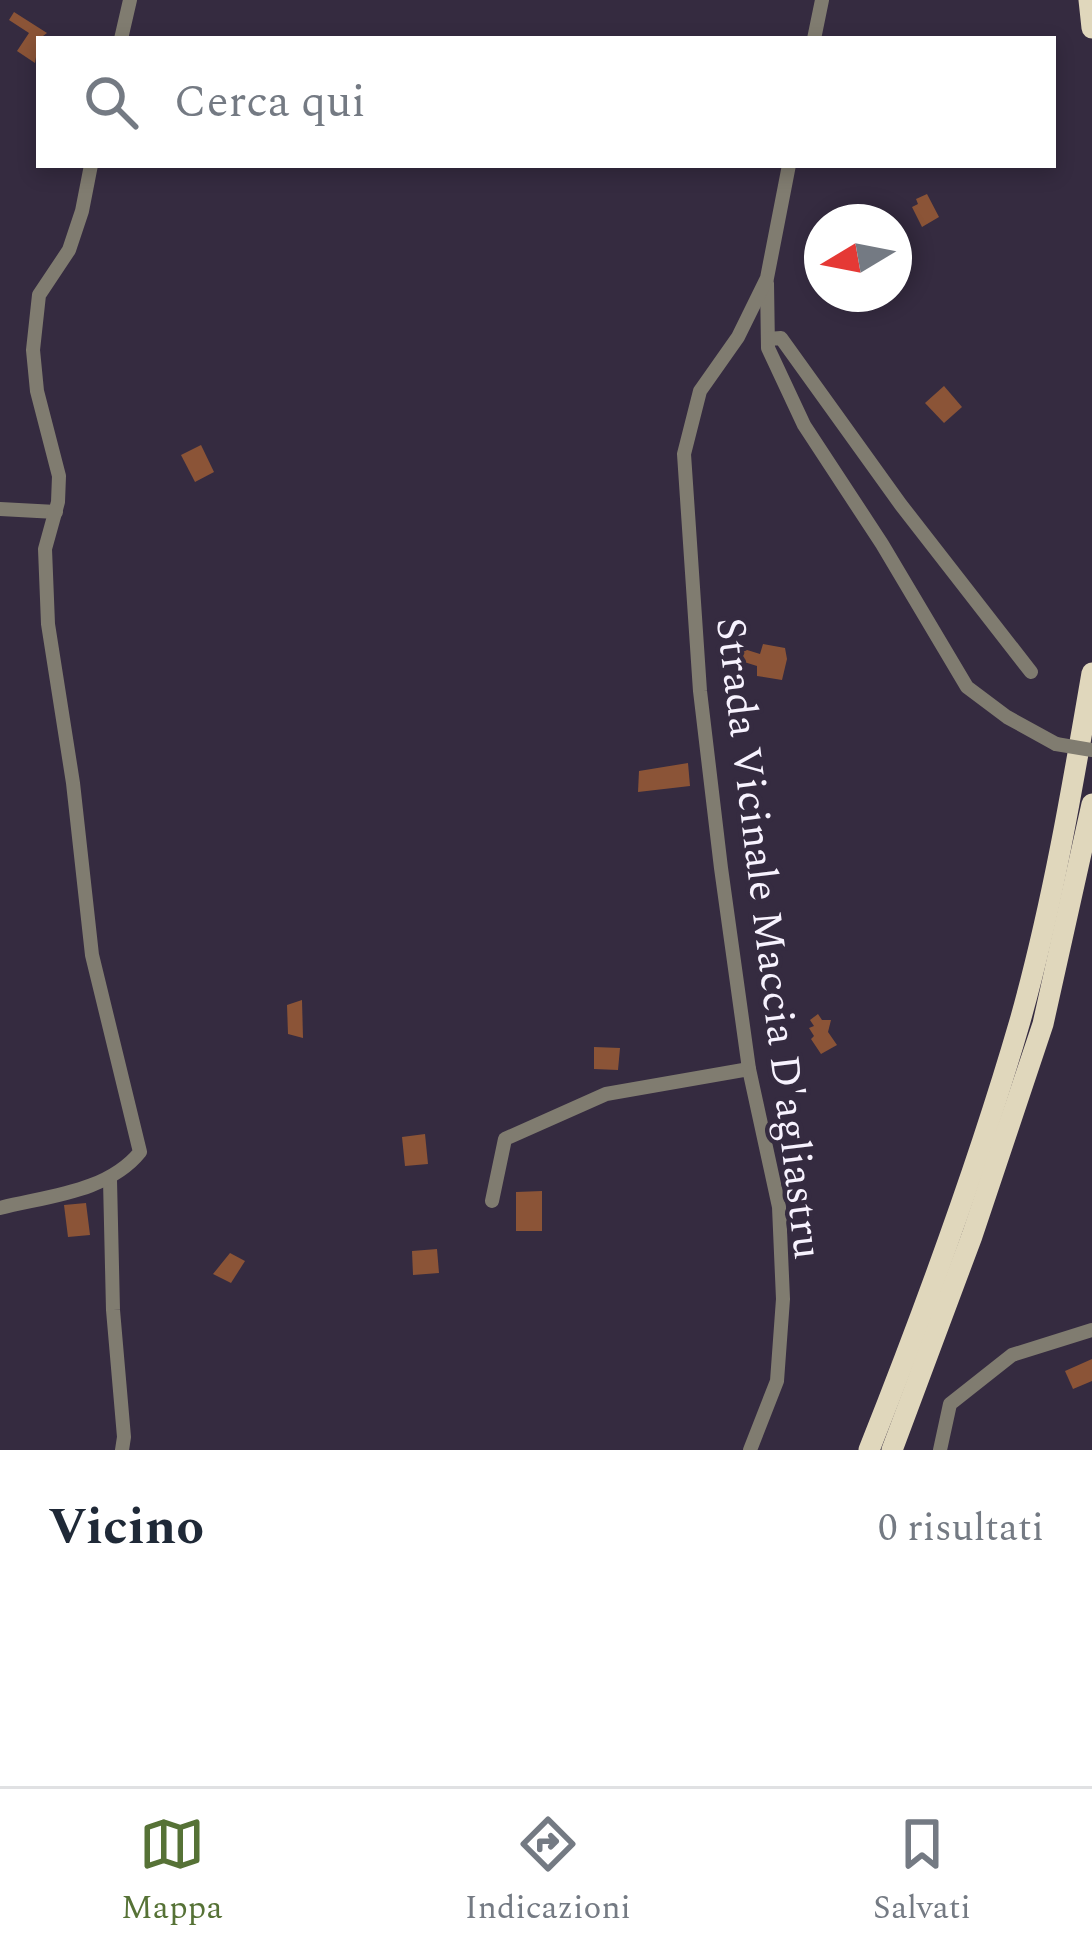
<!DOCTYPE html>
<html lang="it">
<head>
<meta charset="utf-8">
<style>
	:root { --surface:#fff; --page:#f2f2f3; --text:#1f2937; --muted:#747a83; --line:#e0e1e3; --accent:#567236 }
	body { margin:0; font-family:Spectral,serif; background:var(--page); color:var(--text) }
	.compass { position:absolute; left:804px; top:204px; width:108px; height:108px; border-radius:50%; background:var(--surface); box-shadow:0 6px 18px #0003; rotate:260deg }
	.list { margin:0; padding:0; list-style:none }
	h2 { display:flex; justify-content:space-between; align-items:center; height:156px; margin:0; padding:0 48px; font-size:51px }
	h2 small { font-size:39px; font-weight:400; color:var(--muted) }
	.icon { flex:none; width:66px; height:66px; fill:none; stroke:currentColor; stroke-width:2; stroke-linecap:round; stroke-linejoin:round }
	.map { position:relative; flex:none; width:1092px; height:1450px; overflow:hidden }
	.search { position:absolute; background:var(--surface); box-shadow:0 6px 18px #0003; left:36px; right:36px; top:36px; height:132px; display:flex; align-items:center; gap:30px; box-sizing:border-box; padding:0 42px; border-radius:0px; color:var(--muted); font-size:45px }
	.sheet { height:336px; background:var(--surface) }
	nav { display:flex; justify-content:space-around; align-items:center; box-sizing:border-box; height:168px; border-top:3px solid var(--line); background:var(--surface); font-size:33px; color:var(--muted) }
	nav a { display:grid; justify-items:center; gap:6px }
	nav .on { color:var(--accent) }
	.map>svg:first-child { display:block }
</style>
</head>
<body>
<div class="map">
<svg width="1092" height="1450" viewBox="0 0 1092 1450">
	<rect width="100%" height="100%" fill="#352b40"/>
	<g fill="#8b5437">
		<polygon points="14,12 47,33 39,39 35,63 17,51 29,33 9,20"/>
		<polygon points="927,194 939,217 922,227 912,207 918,204 916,199"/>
		<polygon points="944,386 962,407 944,423 925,403"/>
		<polygon points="201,445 214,472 195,482 181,455"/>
		<polygon points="763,644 785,648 787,659 782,680 757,676 757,666 741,661 744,649 760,654"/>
		<polygon points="688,763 690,786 638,792 639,771"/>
		<polygon points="302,1000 303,1038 288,1034 287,1005"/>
		<polygon points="818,1014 822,1020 831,1020 828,1032 837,1045 821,1054 811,1039 814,1036 809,1028 814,1026 810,1020"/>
		<polygon points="594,1047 620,1048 618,1070 594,1069"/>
		<polygon points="425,1134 428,1164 405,1166 402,1137"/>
		<polygon points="542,1191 542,1231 516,1231 516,1192"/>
		<polygon points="86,1203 90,1235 68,1237 64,1205"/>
		<polygon points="437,1249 439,1273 413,1275 412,1251"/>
		<polygon points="230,1253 245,1261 231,1283 213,1274"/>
		<polygon points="1092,1359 1092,1381 1073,1389 1065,1371"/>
	</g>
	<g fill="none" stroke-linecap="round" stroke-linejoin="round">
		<g stroke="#807c70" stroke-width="14">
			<polyline points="121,39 130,0"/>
			<polyline points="814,39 822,0"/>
			<polyline points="767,283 768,348 804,425 882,544 967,687 1007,717 1056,744"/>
			<polyline points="768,339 781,338 901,505 1031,672"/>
			<polyline points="0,509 56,512"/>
			<polyline points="110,1180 113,1310 124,1437 122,1450"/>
			<polyline points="492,1201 505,1139 606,1094 749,1069"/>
			<path d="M0 1208C47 1196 108 1192 140 1152L92 955 73 783 48 624 45 549 58 502 59 476 37 391 33 350 39 295 69 250 82 211 91 165"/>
			<polyline points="750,1450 777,1381 783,1299 779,1207 749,1069 721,868 700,691 684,454 700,391 738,337 767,278 789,165"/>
			<polyline points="940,1450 950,1404 1012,1355 1092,1330"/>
		</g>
		<g stroke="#e0d7bc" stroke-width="21">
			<polyline points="1089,0 1092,28"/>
			<path d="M869 1450C925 1309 978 1166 1020 1021 1052 907 1072 790 1092 673"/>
			<polyline points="892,1450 972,1236 1043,1024 1092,804"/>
		</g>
		<polyline stroke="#807c70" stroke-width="14" points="1056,744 1092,750"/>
	</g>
	<g text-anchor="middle" stroke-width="9" stroke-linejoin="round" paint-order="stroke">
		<g font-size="42" fill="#f7f2fe" stroke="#352b40">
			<text transform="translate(771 938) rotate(83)" y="15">Strada Vicinale Maccia D'agliastru</text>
		</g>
	</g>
</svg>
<svg class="compass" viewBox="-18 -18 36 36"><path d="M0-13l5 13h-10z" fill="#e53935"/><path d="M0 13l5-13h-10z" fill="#747a83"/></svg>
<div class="search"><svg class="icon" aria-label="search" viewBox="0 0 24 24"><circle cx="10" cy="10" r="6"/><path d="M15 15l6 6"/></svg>Cerca qui</div>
</div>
<section class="sheet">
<h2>Vicino<small>0 risultati</small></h2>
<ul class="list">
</ul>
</section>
<nav>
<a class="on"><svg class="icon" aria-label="map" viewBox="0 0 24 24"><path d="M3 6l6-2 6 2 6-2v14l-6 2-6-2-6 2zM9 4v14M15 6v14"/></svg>Mappa</a>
<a><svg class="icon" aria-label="directions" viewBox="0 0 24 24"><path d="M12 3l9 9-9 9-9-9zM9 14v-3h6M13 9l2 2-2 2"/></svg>Indicazioni</a>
<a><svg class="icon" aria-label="saved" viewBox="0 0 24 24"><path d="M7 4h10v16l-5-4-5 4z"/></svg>Salvati</a>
</nav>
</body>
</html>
